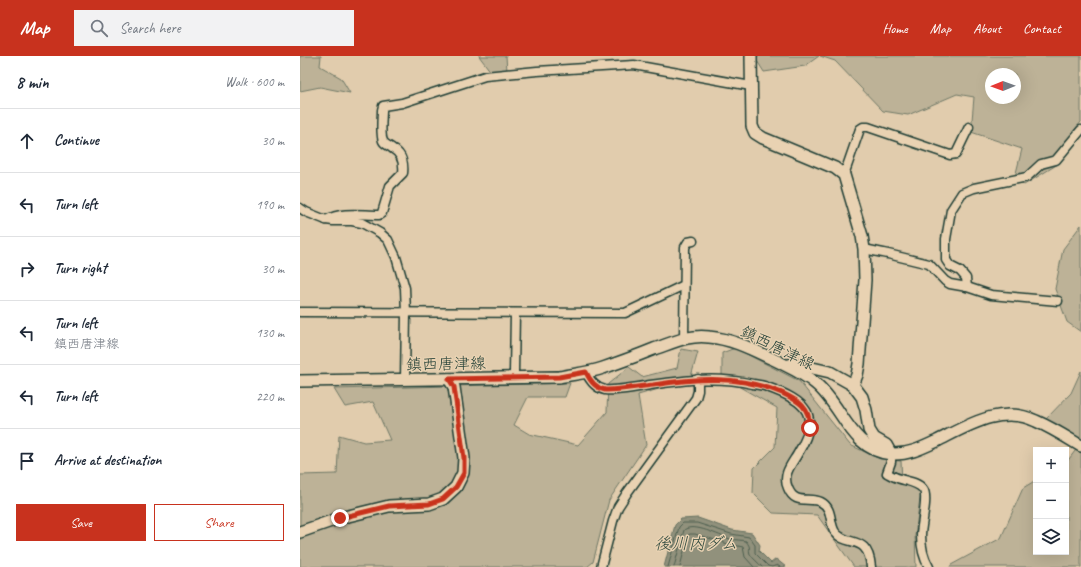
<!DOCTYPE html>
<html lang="en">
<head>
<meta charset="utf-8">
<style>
	:root { --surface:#fff; --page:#f2f2f3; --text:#1f2937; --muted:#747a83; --line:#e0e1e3; --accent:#c8321e }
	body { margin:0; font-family:Caveat,"Klee One",sans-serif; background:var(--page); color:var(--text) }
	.controls { position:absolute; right:12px; bottom:12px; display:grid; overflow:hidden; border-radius:0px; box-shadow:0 4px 16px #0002 }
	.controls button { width:36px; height:36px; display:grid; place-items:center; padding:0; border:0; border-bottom:1px solid var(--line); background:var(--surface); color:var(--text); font:20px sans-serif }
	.compass { position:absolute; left:685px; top:12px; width:36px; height:36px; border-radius:50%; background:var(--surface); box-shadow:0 4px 16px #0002; rotate:269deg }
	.stop { position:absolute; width:12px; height:12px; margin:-9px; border:3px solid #c8321e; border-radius:50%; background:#fff }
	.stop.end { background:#c8321e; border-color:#fff; box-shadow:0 1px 4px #0008 }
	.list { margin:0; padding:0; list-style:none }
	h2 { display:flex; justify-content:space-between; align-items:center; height:52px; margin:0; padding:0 16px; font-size:17px }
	h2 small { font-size:13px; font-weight:400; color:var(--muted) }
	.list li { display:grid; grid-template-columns:26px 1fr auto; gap:12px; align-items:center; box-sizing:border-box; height:64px; padding:0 16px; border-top:1px solid var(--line) }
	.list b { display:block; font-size:15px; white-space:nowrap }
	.list p { margin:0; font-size:13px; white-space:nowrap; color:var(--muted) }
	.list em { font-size:13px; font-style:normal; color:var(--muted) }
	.actions { display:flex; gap:8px; padding:12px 16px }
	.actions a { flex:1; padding:9px 0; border:1px solid var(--accent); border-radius:0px; text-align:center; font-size:14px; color:var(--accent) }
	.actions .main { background:var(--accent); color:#fff }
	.icon { flex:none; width:22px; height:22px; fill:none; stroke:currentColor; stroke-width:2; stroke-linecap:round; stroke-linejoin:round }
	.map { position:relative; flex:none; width:781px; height:511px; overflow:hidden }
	header { display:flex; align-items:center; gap:24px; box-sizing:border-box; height:56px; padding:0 20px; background:var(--accent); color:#fff }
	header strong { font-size:19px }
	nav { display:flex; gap:22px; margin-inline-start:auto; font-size:14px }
	.search { width:280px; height:36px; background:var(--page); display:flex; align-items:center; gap:10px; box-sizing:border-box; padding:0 14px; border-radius:0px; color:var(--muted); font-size:15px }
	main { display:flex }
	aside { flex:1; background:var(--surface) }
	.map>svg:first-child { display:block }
</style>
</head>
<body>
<header>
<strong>Map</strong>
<div class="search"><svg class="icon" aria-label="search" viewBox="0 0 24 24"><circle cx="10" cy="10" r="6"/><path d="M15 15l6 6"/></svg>Search here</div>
<nav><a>Home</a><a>Map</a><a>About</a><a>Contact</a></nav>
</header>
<main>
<aside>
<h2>8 min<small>Walk · 600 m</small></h2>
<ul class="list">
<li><svg class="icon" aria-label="ahead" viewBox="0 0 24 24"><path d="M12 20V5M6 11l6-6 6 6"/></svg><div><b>Continue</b></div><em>30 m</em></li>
<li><svg class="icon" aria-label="left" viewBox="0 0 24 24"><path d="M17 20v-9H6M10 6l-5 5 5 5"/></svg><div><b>Turn left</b></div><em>190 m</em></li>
<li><svg class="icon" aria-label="right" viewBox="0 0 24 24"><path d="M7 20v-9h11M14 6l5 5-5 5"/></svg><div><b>Turn right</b></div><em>30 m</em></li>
<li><svg class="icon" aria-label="left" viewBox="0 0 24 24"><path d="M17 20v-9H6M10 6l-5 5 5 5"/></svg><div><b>Turn left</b><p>鎮西唐津線</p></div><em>130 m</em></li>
<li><svg class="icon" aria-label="left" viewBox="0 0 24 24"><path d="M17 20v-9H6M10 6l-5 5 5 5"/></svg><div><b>Turn left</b></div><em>220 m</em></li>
<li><svg class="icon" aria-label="arrive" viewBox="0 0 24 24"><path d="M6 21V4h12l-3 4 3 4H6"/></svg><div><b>Arrive at destination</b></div></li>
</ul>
<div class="actions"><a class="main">Save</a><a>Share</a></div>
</aside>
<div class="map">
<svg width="781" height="511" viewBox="0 0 781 511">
	<rect width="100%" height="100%" fill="#e1ccad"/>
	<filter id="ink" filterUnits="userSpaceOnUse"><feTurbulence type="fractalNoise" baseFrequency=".025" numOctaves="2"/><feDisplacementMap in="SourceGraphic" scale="8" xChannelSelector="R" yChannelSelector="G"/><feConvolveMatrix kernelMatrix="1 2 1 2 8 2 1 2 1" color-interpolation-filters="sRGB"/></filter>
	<g filter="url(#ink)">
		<g fill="#bdb297" stroke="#6e7866" fill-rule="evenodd">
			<polygon points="0,0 21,0 20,10 41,22 50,37 20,31 0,35"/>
			<polygon points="179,0 206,0 207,15 191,16"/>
			<polygon points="454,0 519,0 505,10 464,16"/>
			<path d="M520 0H781V66L772 77 758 108 724 129 715 121 722 93 671 76 674 41 657 38 608 59 583 55 535 5ZM691 18H715V42H691Z"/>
			<polygon points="781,169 781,276 767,266 755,233 763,193"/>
			<polygon points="435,292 499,325 550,389 580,403 601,405 602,425 621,434 615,480 616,511 554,511 517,459 473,457 453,437 454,412 475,391 477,352 422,321 422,297"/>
			<polygon points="381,293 398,296 390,324 338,339 346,389 309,444 293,506 287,511 0,511 0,419 37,418 39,379 64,386 90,384 73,346 45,351 34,333 270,327 265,341 228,341 214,369 229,378 278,389 307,356 308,328 329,311 342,321 377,312"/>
			<polygon points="781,315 781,386 746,363 771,337"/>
			<polygon points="781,387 781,511 650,511 651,509 701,482 723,432 736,424 736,496 766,496 766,407"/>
		</g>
		<polygon fill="#91917b" stroke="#636f5f" points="398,462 432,474 452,477 460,489 459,495 471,507 476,503 486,511 364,511 375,469 381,463"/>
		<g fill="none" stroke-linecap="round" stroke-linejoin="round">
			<g stroke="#4d5f50" stroke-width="1">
				<polyline points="368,511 379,471 383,467 397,467 431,478 449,481 455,489 455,497 468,510 472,511 477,509 480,511"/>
				<path d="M374 511 384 474C394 466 419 480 430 483 436 484 441 484 446 485 452 493 448 492 450 498 453 503 459 507 462 511"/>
				<polyline points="380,511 388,479 390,478 395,478 428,488 443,491 445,501 454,511"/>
			</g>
			<g stroke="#1f3d34" stroke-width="11">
				<g id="street">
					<polyline points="544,119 560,73 563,71 568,71 650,99 656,98 669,71"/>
					<polyline points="0,152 6,156 26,164 33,165 52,165 62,167 80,177 88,184 96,201 105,232 106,257 105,324"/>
					<path d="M26 164C42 155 61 159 79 159L82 157 90 130 103 117C104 108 102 98 93 93 90 90 85 89 83 85 80 78 82 62 82 54L83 50 102 47 185 20 237 15 334 9 451 30"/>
					<polyline points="564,193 588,198 629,208 645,225 650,228 667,231 691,239 758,245"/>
					<polyline points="667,231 666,222 660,215 650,210 646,204 646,183 651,154 662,137 674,132 727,121 741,108 756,104 781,74"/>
					<polyline points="0,256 325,257 384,229"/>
					<polyline points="384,283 385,191 388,186 393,185"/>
					<path d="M286 316C290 325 295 332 305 334 316 335 339 331 350 329 385 324 418 320 453 328 458 329 463 329 467 331 507 345 522 359 497 399 491 409 482 419 488 432 495 450 509 440 521 446 533 452 529 467 535 476 547 492 568 477 571 511"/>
					<polyline points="214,317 215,257"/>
					<path d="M591 398V406L587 417C589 418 592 420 595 421 603 425 617 425 623 433 629 440 621 469 621 479 621 490 623 501 629 511"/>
					<polyline points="301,511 313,465 318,451 327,437 396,342 398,335 398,323"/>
				</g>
			</g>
			<g stroke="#1f3d34" stroke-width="14">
				<g id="secondary">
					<polyline points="451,0 452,70 455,77 463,82 535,112 544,119 562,180 564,193 565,224 559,308 557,319 553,329 562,341 566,354 569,374 574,382 586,389 591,398"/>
					<polyline points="489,309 495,308 530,316 553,329"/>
					<path d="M0 325 259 321C273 318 289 317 303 312 320 306 337 300 354 293 372 287 390 278 409 281 434 283 455 295 477 305 491 312 505 318 516 328 543 350 550 394 591 398 608 399 622 392 637 385 667 370 701 348 736 365 752 372 766 381 781 390"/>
					<polyline points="0,476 40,462 89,450 129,448 143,443 156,431 163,417 164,402 154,331 149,323"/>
				</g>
			</g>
			<use href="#street" stroke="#e9d2b2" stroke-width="8"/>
			<use href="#secondary" stroke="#e9d2b2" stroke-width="11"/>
		</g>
	</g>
	<g fill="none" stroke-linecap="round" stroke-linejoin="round" filter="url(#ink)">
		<path stroke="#c8321e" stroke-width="5" d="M40 462 89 450 129 448 143 443 156 431 164 417V402L154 331 149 323 259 321 286 316C290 325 295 332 305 334 316 335 341 330 353 329 398 322 439 319 482 337 499 345 510 351 510 372"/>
	</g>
	<g text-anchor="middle" stroke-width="3" stroke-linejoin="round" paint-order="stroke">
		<g font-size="16" fill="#1f3d34" stroke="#e9d2b2">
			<text transform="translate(478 291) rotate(26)" y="6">鎮西唐津線</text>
			<text transform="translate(146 307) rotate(-1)" y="6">鎮西唐津線</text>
		</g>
		<g font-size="17" font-style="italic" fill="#304a3f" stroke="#e9d2b2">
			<text x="396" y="493">後川内ダム</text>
		</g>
	</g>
</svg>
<div class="controls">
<button>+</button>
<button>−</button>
<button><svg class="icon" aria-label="layers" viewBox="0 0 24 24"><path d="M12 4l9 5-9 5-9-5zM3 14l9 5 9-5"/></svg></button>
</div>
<svg class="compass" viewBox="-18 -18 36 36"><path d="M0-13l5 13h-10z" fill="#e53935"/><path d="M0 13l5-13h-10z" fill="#747a83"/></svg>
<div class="stop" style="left:510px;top:372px"></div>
<div class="stop end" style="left:40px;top:462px"></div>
</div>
</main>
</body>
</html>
